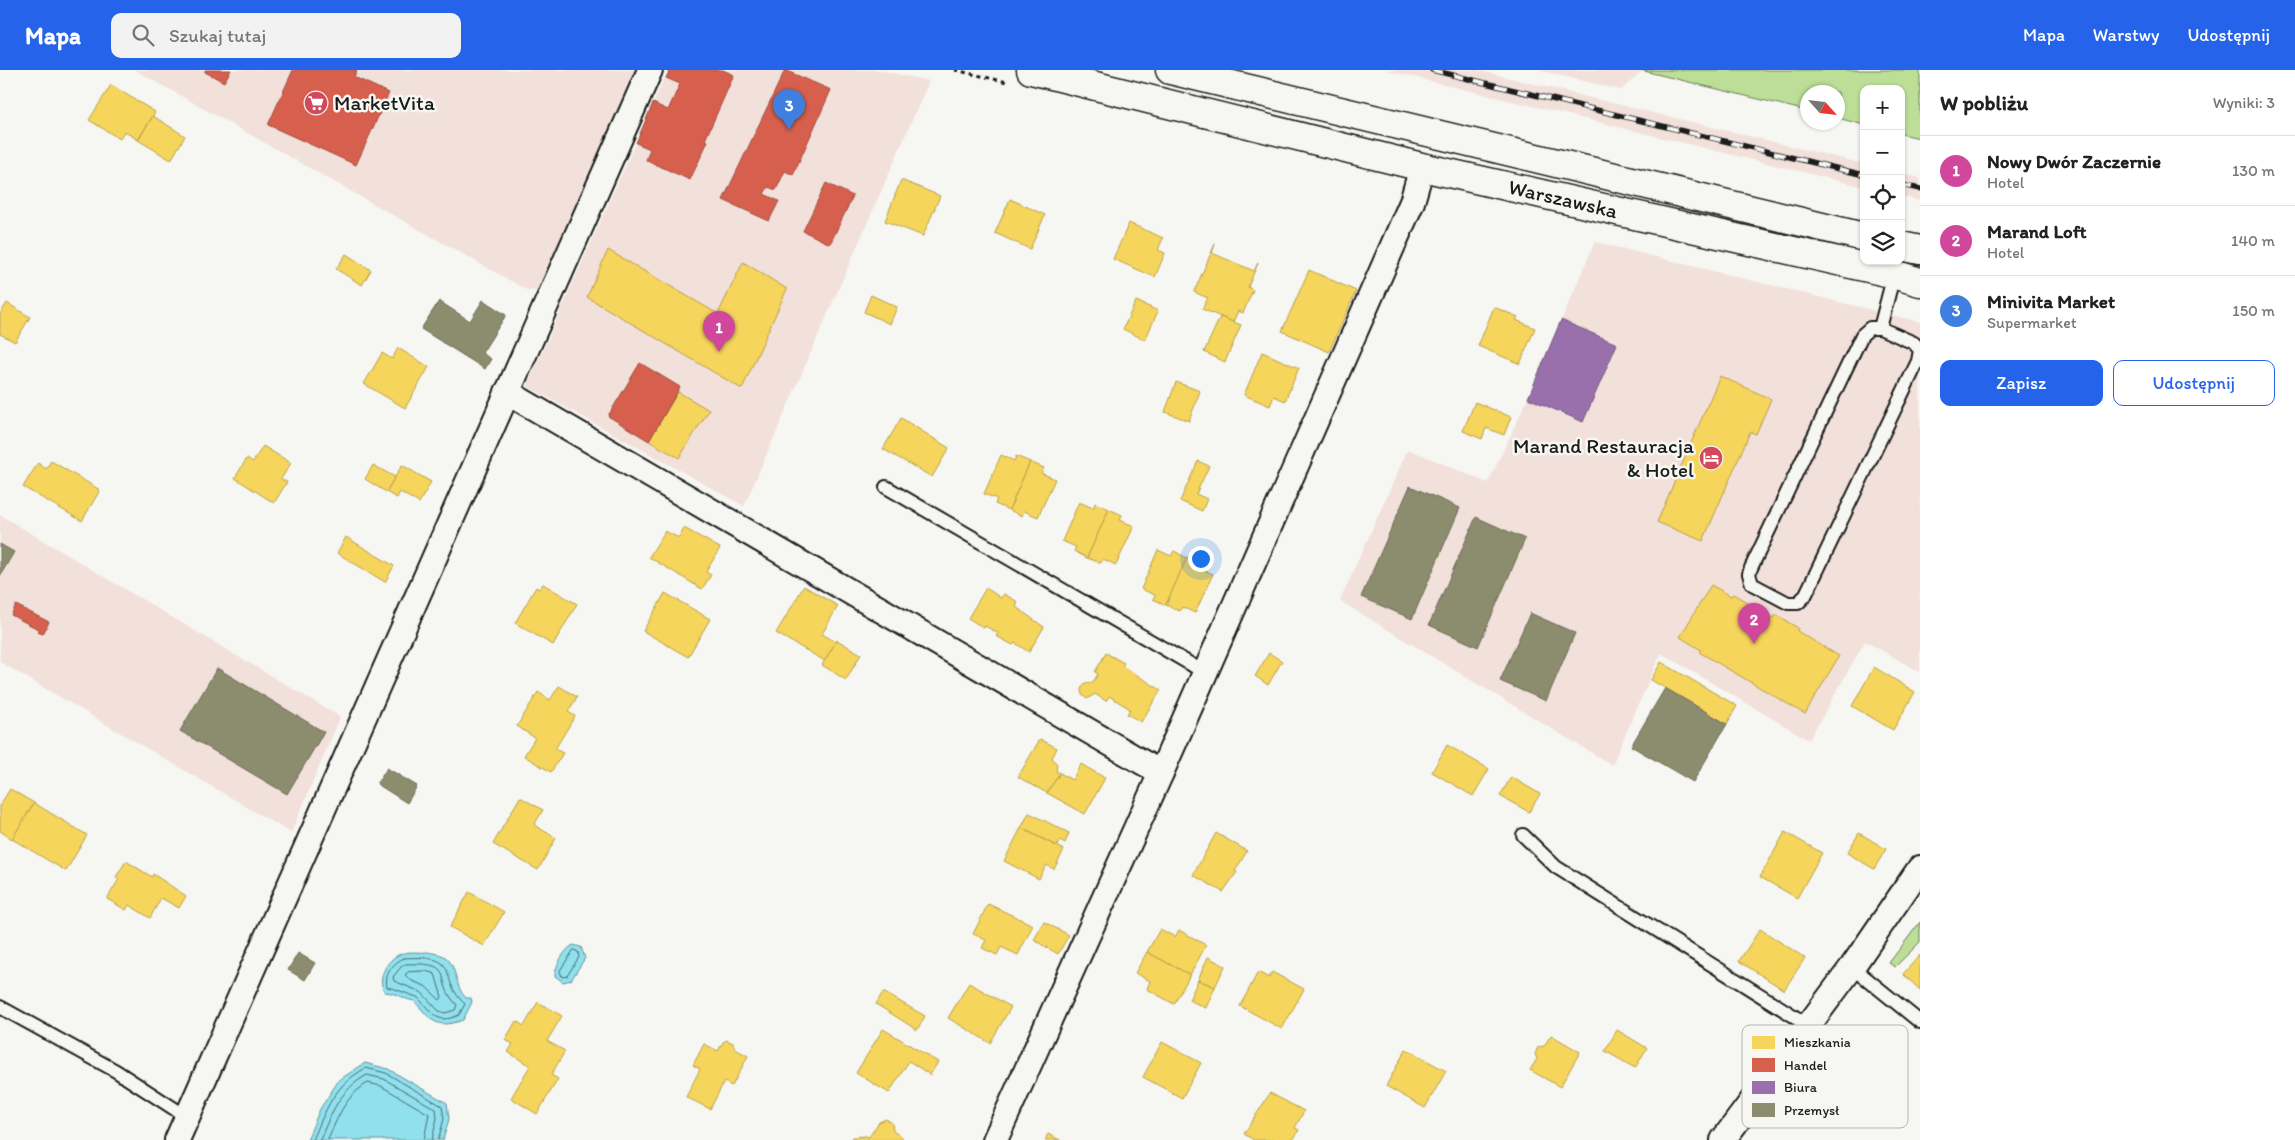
<!DOCTYPE html>
<html lang="pl">
<head>
<meta charset="utf-8">
<style>
	:root { --surface:#fff; --page:#f2f2f2; --text:#222; --muted:#767676; --line:#e0e0e0; --accent:#2563eb }
	body { margin:0; font-family:Itim,sans-serif; background:var(--page); color:var(--text) }
	.controls { position:absolute; right:15px; top:15px; display:grid; overflow:hidden; border-radius:10px; box-shadow:0 1px 4px #0004 }
	.controls button { width:45px; height:45px; display:grid; place-items:center; padding:0; border:0; border-bottom:1px solid var(--line); background:var(--surface); color:var(--text); font:25px sans-serif }
	.compass { position:absolute; left:1800px; top:15px; width:45px; height:45px; border-radius:50%; background:var(--surface); box-shadow:0 1px 4px #0004; rotate:117deg }
	.you { position:absolute; left:1200px; top:488px; width:18px; height:18px; margin:-12px; border:4px solid #fff; border-radius:50%; background:#1a73e8; box-shadow:0 0 0 8px #1a73e833 }
	.badge { display:grid; place-items:center; width:32px; height:32px; border-radius:50%; background:var(--accent); color:#fff; font-size:16px; font-weight:700 }
	.pin { position:absolute; translate:-50% -41px; filter:drop-shadow(0 1px 2px #0008) }
	.pin::after { content:''; position:absolute; top:26px; width:18px; height:15px; background:inherit; clip-path:polygon(0 0,100% 0,50% 100%) }
	.list { margin:0; padding:0; list-style:none }
	h2 { display:flex; justify-content:space-between; align-items:center; height:65px; margin:0; padding:0 20px; font-size:21px }
	h2 small { font-size:16px; font-weight:400; color:var(--muted) }
	.list li { display:grid; grid-template-columns:32px 1fr auto; gap:15px; align-items:center; box-sizing:border-box; height:70px; padding:0 20px; border-top:1px solid var(--line) }
	.list b { display:block; font-size:19px; white-space:nowrap }
	.list p { margin:0; font-size:16px; white-space:nowrap; color:var(--muted) }
	.list em { font-size:16px; font-style:normal; color:var(--muted) }
	.actions { display:flex; gap:10px; padding:15px 20px }
	.actions a { flex:1; padding:11px 0; border:1px solid var(--accent); border-radius:10px; text-align:center; font-size:18px; color:var(--accent) }
	.actions .main { background:var(--accent); color:#fff }
	.icon { flex:none; width:28px; height:28px; fill:none; stroke:currentColor; stroke-width:2; stroke-linecap:round; stroke-linejoin:round }
	.map { position:relative; flex:none; width:1920px; height:1070px; overflow:hidden }
	header { display:flex; align-items:center; gap:30px; box-sizing:border-box; height:70px; padding:0 25px; background:var(--accent); color:#fff }
	header strong { font-size:24px }
	nav { display:flex; gap:28px; margin-inline-start:auto; font-size:18px }
	.search { width:350px; height:45px; background:var(--page); display:flex; align-items:center; gap:12px; box-sizing:border-box; padding:0 18px; border-radius:10px; color:var(--muted); font-size:19px }
	main { display:flex }
	aside { flex:1; background:var(--surface) }
	.map>svg:first-child { display:block }
</style>
</head>
<body>
<header>
<strong>Mapa</strong>
<div class="search"><svg class="icon" aria-label="search" viewBox="0 0 24 24"><circle cx="10" cy="10" r="6"/><path d="M15 15l6 6"/></svg>Szukaj tutaj</div>
<nav><a>Mapa</a><a>Warstwy</a><a>Udostępnij</a></nav>
</header>
<main>
<div class="map">
<svg width="1920" height="1070" viewBox="0 0 1920 1070">
	<rect width="100%" height="100%" fill="#f6f6f2"/>
	<filter id="ink" filterUnits="userSpaceOnUse"><feTurbulence type="fractalNoise" baseFrequency=".02" numOctaves="2"/><feDisplacementMap in="SourceGraphic" scale="10" xChannelSelector="R" yChannelSelector="G"/><feConvolveMatrix kernelMatrix="1 2 1 2 8 2 1 2 1" color-interpolation-filters="sRGB"/></filter>
	<g filter="url(#ink)">
		<g fill="#f2e0da">
			<polygon points="135,0 640,0 539,221 527,220"/>
			<polygon points="668,0 879,0 929,11 744,436 527,316"/>
			<polygon points="1385,0 1476,0 1864,94 1864,117"/>
			<polygon points="1538,0 1640,0 1641,2 1621,20"/>
			<polygon points="1901,103 1920,108 1920,131 1901,126"/>
			<polygon points="1595,172 1920,252 1920,602 1865,571 1809,670 1661,583 1612,695 1340,531 1408,379 1488,413 1528,328"/>
			<polygon points="0,445 340,647 291,763 0,592"/>
		</g>
		<g fill="#bcde97" stroke="#6c7d5a">
			<polygon points="1640,0 1920,0 1920,68 1901,64 1901,19 1864,19 1864,55 1838,48 1838,22 1808,22 1807,41"/>
			<polygon points="1920,852 1920,872 1895,897 1889,893"/>
		</g>
		<g fill="#90e0ed" stroke="#629299">
			<path d="M573 875 581 877 585 888 571 910 563 912 555 906C555 896 564 880 573 875Z"/>
			<path d="M428 882C432 883 440 884 444 886 458 895 454 917 466 928H471L472 932 463 950C434 960 432 950 414 931 403 929 397 923 385 922 375 909 388 886 404 883 411 881 421 883 428 882Z"/>
			<polygon points="365,993 388,999 447,1033 449,1049 443,1070 307,1070 320,1039 339,1010"/>
		</g>
		<g fill="#f6d55c" stroke="#b59e49">
			<polygon points="111,15 155,42 138,70 124,61 120,69 89,50"/>
			<polygon points="153,46 185,66 171,90 138,70"/>
			<polygon points="901,110 940,126 923,166 885,151"/>
			<polygon points="1010,129 1045,145 1030,179 995,163"/>
			<polygon points="1129,153 1163,168 1158,180 1165,183 1155,207 1113,189"/>
			<polygon points="1215,174 1212,183 1254,201 1258,193 1248,217 1253,220 1243,243 1238,241 1233,252 1202,239 1208,228 1194,222"/>
			<polygon points="608,180 718,244 743,192 787,219 742,319 587,227"/>
			<polygon points="346,184 371,200 362,215 336,199"/>
			<polygon points="1309,200 1356,221 1329,282 1282,261"/>
			<polygon points="871,225 897,237 890,254 864,242"/>
			<polygon points="1136,231 1158,241 1145,270 1123,259"/>
			<polygon points="7,233 30,247 15,272 0,264 0,244"/>
			<polygon points="1494,237 1518,247 1516,250 1535,258 1520,294 1478,276"/>
			<polygon points="1220,247 1241,255 1225,292 1204,282"/>
			<polygon points="398,278 429,297 405,338 364,314 382,283 392,289"/>
			<polygon points="1262,282 1299,298 1285,331 1274,326 1270,336 1244,325"/>
			<polygon points="1720,306 1771,329 1756,364 1750,362 1703,471 1657,452"/>
			<polygon points="1176,312 1200,321 1189,351 1165,342"/>
			<polygon points="678,322 709,340 679,388 649,371"/>
			<polygon points="1475,332 1511,347 1504,365 1486,358 1482,369 1463,361"/>
			<polygon points="901,348 949,378 932,407 883,379"/>
			<polygon points="263,376 291,393 281,409 287,412 274,433 235,408 247,388 253,392"/>
			<polygon points="1001,385 1014,391 1016,386 1030,392 1009,440 995,434 997,429 984,424"/>
			<polygon points="51,391 100,420 82,451 23,417 38,393 46,399"/>
			<polygon points="1198,391 1209,396 1196,424 1207,429 1202,441 1180,431"/>
			<polygon points="1030,392 1044,398 1041,403 1055,409 1038,447 1024,441 1022,446 1009,440"/>
			<polygon points="373,395 395,407 386,422 365,409"/>
			<polygon points="402,395 431,412 419,433 400,422 397,428 386,422"/>
			<polygon points="1079,432 1093,438 1095,433 1109,439 1087,488 1074,481 1076,477 1062,471"/>
			<polygon points="1109,439 1122,445 1120,450 1134,456 1116,495 1103,489 1101,493 1087,488"/>
			<polygon points="684,458 720,478 706,502 711,505 702,519 649,487 665,461 679,468"/>
			<polygon points="346,467 394,496 385,512 337,483"/>
			<polygon points="1158,480 1171,486 1174,481 1187,488 1166,535 1153,529 1155,525 1141,519"/>
			<polygon points="1187,487 1201,493 1199,498 1213,504 1195,543 1182,537 1180,541 1166,535"/>
			<polygon points="543,514 577,534 553,575 515,553 536,517 539,519"/>
			<polygon points="1711,515 1731,526 1733,524 1774,548 1776,545 1798,558 1797,561 1839,586 1805,644 1699,582 1701,580 1680,567"/>
			<polygon points="804,516 838,536 822,564 836,572 825,591 776,563"/>
			<polygon points="986,518 1001,528 1004,524 1018,532 1016,537 1044,557 1029,582 1015,573 1013,575 996,566 998,563 985,556 984,558 968,548"/>
			<polygon points="665,523 710,549 688,587 643,561"/>
			<polygon points="837,570 861,584 846,610 822,595"/>
			<polygon points="1106,583 1124,593 1122,596 1161,620 1141,652 1127,644 1130,639 1109,626 1106,631 1095,624 1087,629 1082,625 1081,619 1085,613 1093,612 1098,604 1095,602"/>
			<polygon points="1269,583 1282,591 1268,615 1255,606"/>
			<polygon points="1661,592 1737,636 1727,654 1651,610"/>
			<polygon points="1874,597 1915,622 1893,660 1852,636"/>
			<polygon points="559,616 577,627 568,642 575,646 555,679 563,683 551,702 524,686 535,668 517,656 538,622 550,630"/>
			<polygon points="1040,669 1057,678 1052,688 1057,694 1056,701 1060,703 1047,723 1018,707"/>
			<polygon points="1447,675 1489,699 1473,726 1432,702"/>
			<polygon points="1081,694 1105,708 1085,744 1047,723 1060,703 1072,710"/>
			<polygon points="1511,707 1540,724 1529,742 1500,726"/>
			<polygon points="10,719 34,733 12,769 0,761 0,735"/>
			<polygon points="520,727 543,740 534,755 556,768 538,800 493,774"/>
			<polygon points="34,733 87,765 66,801 12,769"/>
			<polygon points="1029,743 1069,763 1065,773 1060,770 1057,776 1021,758"/>
			<polygon points="1021,758 1064,780 1054,799 1046,795 1039,809 1004,791"/>
			<polygon points="1785,762 1822,783 1797,828 1760,807"/>
			<polygon points="1216,763 1247,781 1235,801 1237,802 1223,822 1193,805"/>
			<polygon points="1859,763 1886,779 1874,799 1847,783"/>
			<polygon points="126,791 152,807 153,804 186,826 179,838 161,828 150,848 129,835 126,840 107,829 119,809 116,807"/>
			<polygon points="469,822 504,842 484,876 450,857"/>
			<polygon points="988,834 1033,855 1018,885 1001,877 997,885 982,878 986,870 973,864"/>
			<polygon points="1044,852 1069,865 1058,884 1034,870"/>
			<polygon points="1160,859 1175,867 1179,860 1206,875 1190,905 1147,882"/>
			<polygon points="1760,859 1805,888 1784,920 1739,891"/>
			<polygon points="1147,882 1190,905 1174,934 1147,919 1150,911 1135,903"/>
			<polygon points="1920,885 1920,920 1903,904"/>
			<polygon points="1208,887 1225,896 1215,917 1198,910"/>
			<polygon points="1258,902 1269,908 1272,902 1304,919 1282,959 1240,936"/>
			<polygon points="1198,910 1215,917 1206,938 1189,930"/>
			<polygon points="969,913 1011,937 990,973 948,948"/>
			<polygon points="883,922 925,946 917,960 876,934"/>
			<polygon points="538,932 562,946 547,971 565,981 551,1005 558,1009 537,1044 511,1028 530,996 508,982 513,974 505,970 516,951 524,956"/>
			<polygon points="883,959 938,992 930,1005 909,991 889,1023 856,1003"/>
			<polygon points="1617,960 1647,978 1635,998 1605,981"/>
			<polygon points="1551,965 1580,982 1560,1017 1530,1000 1537,989 1535,984 1538,977 1544,976"/>
			<polygon points="727,970 733,973 735,979 748,986 732,1016 724,1012 710,1039 686,1027 700,999 693,995 704,974 718,981 723,972"/>
			<polygon points="1162,972 1201,993 1182,1028 1143,1007"/>
			<polygon points="1406,979 1446,1001 1425,1038 1386,1016"/>
			<polygon points="1270,1023 1304,1041 1295,1058 1299,1060 1293,1070 1254,1070 1244,1064"/>
			<polygon points="886,1049 892,1053 893,1061 903,1068 902,1070 851,1070 853,1067 866,1066 869,1067 879,1052"/>
			<polygon points="1048,1064 1060,1070 1045,1070"/>
		</g>
		<g fill="#d6604d" stroke="#9e4c3e">
			<polygon points="205,0 231,0 224,12 205,2"/>
			<polygon points="293,0 357,0 354,7 389,23 356,95 268,55"/>
			<polygon points="670,0 723,0 734,5 705,70 708,71 690,110 646,90 650,79 636,73 653,33 668,40 680,14 666,8"/>
			<polygon points="785,0 831,20 793,105 785,101 776,120 768,117 764,124 779,131 769,151 723,130"/>
			<polygon points="826,113 853,126 830,174 803,161"/>
			<polygon points="640,293 680,317 649,371 608,346"/>
			<polygon points="16,535 49,552 43,564 37,562 38,559 11,545"/>
		</g>
		<polygon fill="#9970ab" stroke="#745780" points="1561,250 1617,274 1583,352 1528,328"/>
		<g fill="#8c8c6e" stroke="#6a6a55">
			<polygon points="483,230 506,245 482,283 491,289 485,299 421,259 439,231 470,251"/>
			<polygon points="1410,416 1460,438 1412,549 1361,527"/>
			<polygon points="1476,447 1525,469 1478,577 1429,555"/>
			<polygon points="0,474 14,482 0,506"/>
			<polygon points="1530,543 1575,563 1546,631 1500,611"/>
			<polygon points="217,598 324,662 287,724 180,661"/>
			<polygon points="1665,618 1727,654 1693,712 1631,676"/>
			<polygon points="387,698 417,716 407,733 377,714"/>
			<polygon points="298,883 315,893 305,910 288,900"/>
		</g>
		<g fill="none" stroke-linecap="round" stroke-linejoin="round">
			<g stroke="#4a6a70" stroke-width="1">
				<polygon points="574,880 578,882 579,887 567,906 562,907 560,901"/>
				<path d="M404 888C466 884 435 907 465 934L459 945C435 956 432 941 417 927 406 924 398 919 387 917 384 904 393 893 404 888Z"/>
				<path d="M406 894C460 892 431 908 457 935L455 940 445 943 439 941 421 922 394 911 393 907 401 897Z"/>
				<polygon points="426,901 435,904 442,927 440,930 425,916 412,911 405,905 408,902"/>
				<path d="M313 1070C326 1039 334 1015 366 998L386 1003 442 1036 444 1049 438 1070"/>
				<path d="M320 1070C331 1043 340 1020 367 1005L384 1009 436 1039 437 1048 432 1070"/>
				<path d="M328 1070C337 1048 346 1025 368 1013L381 1016 429 1044 424 1070"/>
			</g>
			<g stroke="#1c1c1c" stroke-width="16">
				<g id="service">
					<polyline points="1880,258 1914,273 1920,280 1918,291 1805,526 1798,533 1788,533 1752,514 1749,504 1751,498 1862,265 1870,258 1880,258 1894,204"/>
					<polyline points="886,417 1204,602"/>
					<polyline points="1523,765 1556,797 1808,955"/>
					<polyline points="1852,897 1920,952"/>
					<polyline points="0,937 116,1001 187,1047"/>
				</g>
			</g>
			<g stroke="#1c1c1c" stroke-width="28">
				<g id="minor">
					<polyline points="507,322 1161,703"/>
					<polyline points="177,1070 650,0"/>
					<polyline points="995,1070 1161,703 1412,132 1422,97"/>
					<polyline points="1723,1070 1852,897 1920,798"/>
				</g>
			</g>
			<g stroke="#1c1c1c" stroke-width="31">
				<g id="secondary">
					<polyline points="1031,0 1422,97 1886,202 1920,212"/>
					<polyline points="1170,0 1864,167"/>
					<polyline points="1901,176 1920,180"/>
				</g>
			</g>
			<polyline stroke="#1c1c1c" stroke-width="3" stroke-dasharray="4 4" stroke-linecap="butt" points="955,0 1007,12"/>
			<use href="#service" stroke="#f6f6f2" stroke-width="12"/>
			<use href="#minor" stroke="#f6f6f2" stroke-width="24"/>
			<use href="#secondary" stroke="#f6f6f2" stroke-width="28"/>
			<g stroke="#1c1c1c" stroke-width="5.5">
				<g id="rail">
					<polyline points="1432,0 1864,105"/>
					<polyline points="1901,115 1920,119"/>
				</g>
			</g>
			<use href="#rail" stroke="#f6f6f2" stroke-width="4" stroke-dasharray="11" stroke-linecap="butt"/>
		</g>
	</g>
	<defs>
		<g id="supermarket-disc" transform="scale(1.25)"><circle r="9.5" fill="#d1495b" stroke="#f6f6f2"/><path d="M-6-5.5h2.5l.6 2H6L4.5 2H-2.5L-4.4-4H-6ZM-1.5 3.2a1.3 1.3 0 1 0 .1 0ZM3 3.2a1.3 1.3 0 1 0 .1 0Z" fill="#fff"/></g>
		<g id="hotel-disc" transform="scale(1.25)"><circle r="9.5" fill="#d1495b" stroke="#f6f6f2"/><path d="M-6-4.5h1.5V1H6V5H4.5V3h-9V5H-6ZM-4 0a1.8 1.8 0 1 1 3.6 0ZM.5 0V-2.5h3Q6-2.5 6 0Z" fill="#fff"/></g>
	</defs>
	<g fill-rule="evenodd">
		<use href="#supermarket-disc" x="316" y="33"/>
		<use href="#hotel-disc" x="1711" y="388"/>
	</g>
	<g text-anchor="middle" stroke-width="5" stroke-linejoin="round" paint-order="stroke">
		<g font-size="21" fill="#1c1c1c" stroke="#f6f6f2" text-anchor="start">
			<text x="334" y="40">MarketVita</text>
			<text x="1694" y="383" text-anchor="end">Marand Restauracja<tspan x="1694" dy="24">&amp; Hotel</tspan></text>
		</g>
		<g font-size="21" fill="#1c1c1c" stroke="#f6f6f2">
			<text transform="translate(1563 129) rotate(13)" y="7">Warszawska</text>
		</g>
	</g>
	<rect x="1742" y="955" width="166" height="103" rx="8" fill="#f6f6f2" stroke="#b5b5b2" stroke-width="1"/>
	<rect x="1752" y="966" width="23" height="13" fill="#f6d55c"/>
	<rect x="1752" y="988" width="23" height="14" fill="#d6604d"/>
	<rect x="1752" y="1011" width="23" height="13" fill="#9970ab"/>
	<rect x="1752" y="1033" width="23" height="14" fill="#8c8c6e"/>
	<g font-size="14" fill="#1c1c1c">
		<text x="1784" y="977">Mieszkania</text>
		<text x="1784" y="1000">Handel</text>
		<text x="1784" y="1022">Biura</text>
		<text x="1784" y="1045">Przemysł</text>
	</g>
</svg>
<div class="controls">
<button>+</button>
<button>−</button>
<button><svg class="icon" aria-label="locate" viewBox="0 0 24 24"><circle cx="12" cy="12" r="6"/><path d="M12 2v4M12 18v4M2 12h4M18 12h4"/></svg></button>
<button><svg class="icon" aria-label="layers" viewBox="0 0 24 24"><path d="M12 4l9 5-9 5-9-5zM3 14l9 5 9-5"/></svg></button>
</div>
<svg class="compass" viewBox="-18 -18 36 36"><path d="M0-13l5 13h-10z" fill="#e53935"/><path d="M0 13l5-13h-10z" fill="#767676"/></svg>
<div class="you"></div>
<div class="pin badge" style="left:719px;top:282px;background:#d1479c">1</div>
<div class="pin badge" style="left:1754px;top:574px;background:#d1479c">2</div>
<div class="pin badge" style="left:789px;top:60px;background:#3f7fe0">3</div>
</div>
<aside>
<h2>W pobliżu<small>Wyniki: 3</small></h2>
<ul class="list">
<li><span class="badge" style="background:#d1479c">1</span><div><b>Nowy Dwór Zaczernie</b><p>Hotel</p></div><em>130 m</em></li>
<li><span class="badge" style="background:#d1479c">2</span><div><b>Marand Loft</b><p>Hotel</p></div><em>140 m</em></li>
<li><span class="badge" style="background:#3f7fe0">3</span><div><b>Minivita Market</b><p>Supermarket</p></div><em>150 m</em></li>
</ul>
<div class="actions"><a class="main">Zapisz</a><a>Udostępnij</a></div>
</aside>
</main>
</body>
</html>
